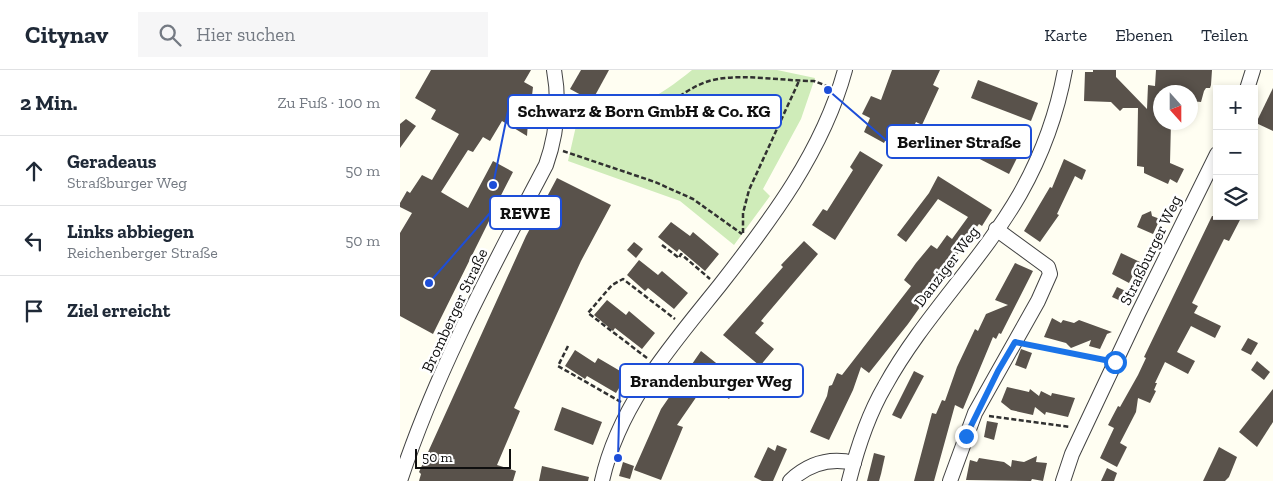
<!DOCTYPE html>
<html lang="de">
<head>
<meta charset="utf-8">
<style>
	:root { --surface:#fff; --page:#f6f6f7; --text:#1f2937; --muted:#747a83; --line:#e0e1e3 }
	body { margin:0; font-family:"Zilla Slab",serif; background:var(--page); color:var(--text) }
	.controls { position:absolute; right:15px; top:15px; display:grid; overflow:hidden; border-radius:0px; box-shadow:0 2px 8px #0003 }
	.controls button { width:45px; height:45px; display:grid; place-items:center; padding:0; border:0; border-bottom:1px solid var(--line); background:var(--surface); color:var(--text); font:25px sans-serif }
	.compass { position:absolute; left:753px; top:15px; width:45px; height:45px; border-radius:50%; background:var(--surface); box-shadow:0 2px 8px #0003; rotate:159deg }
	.scale { position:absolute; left:15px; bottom:12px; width:96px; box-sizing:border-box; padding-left:5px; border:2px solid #0f0f0f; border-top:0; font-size:14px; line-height:18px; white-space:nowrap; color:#0f0f0f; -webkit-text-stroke:4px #fff; paint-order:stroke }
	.stop { position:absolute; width:15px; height:15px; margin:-11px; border:4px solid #1a73e8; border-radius:50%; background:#fff }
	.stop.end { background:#1a73e8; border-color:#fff; box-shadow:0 1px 5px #0008 }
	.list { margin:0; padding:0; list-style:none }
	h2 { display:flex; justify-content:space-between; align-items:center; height:65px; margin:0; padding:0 20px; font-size:21px }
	h2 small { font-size:16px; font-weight:400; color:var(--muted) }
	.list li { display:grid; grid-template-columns:32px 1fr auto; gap:15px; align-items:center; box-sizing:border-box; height:70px; padding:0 20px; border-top:1px solid var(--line) }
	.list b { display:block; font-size:19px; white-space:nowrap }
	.list p { margin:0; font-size:16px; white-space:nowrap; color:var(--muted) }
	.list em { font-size:16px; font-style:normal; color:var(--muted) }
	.icon { flex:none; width:28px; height:28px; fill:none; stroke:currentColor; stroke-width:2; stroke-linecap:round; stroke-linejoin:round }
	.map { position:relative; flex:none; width:873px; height:411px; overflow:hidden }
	header { display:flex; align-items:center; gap:30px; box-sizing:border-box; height:70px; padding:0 25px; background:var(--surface); border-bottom:1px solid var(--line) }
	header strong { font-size:24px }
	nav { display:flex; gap:28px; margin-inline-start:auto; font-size:18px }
	.search { width:350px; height:45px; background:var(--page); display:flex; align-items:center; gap:12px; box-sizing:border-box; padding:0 18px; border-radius:0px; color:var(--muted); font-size:19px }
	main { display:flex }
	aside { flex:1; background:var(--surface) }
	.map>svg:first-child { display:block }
</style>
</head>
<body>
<header>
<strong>Citynav</strong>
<div class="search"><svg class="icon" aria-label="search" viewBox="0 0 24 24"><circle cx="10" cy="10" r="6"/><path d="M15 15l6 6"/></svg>Hier suchen</div>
<nav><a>Karte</a><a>Ebenen</a><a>Teilen</a></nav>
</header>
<main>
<aside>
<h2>2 Min.<small>Zu Fuß · 100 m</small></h2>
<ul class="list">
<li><svg class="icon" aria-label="ahead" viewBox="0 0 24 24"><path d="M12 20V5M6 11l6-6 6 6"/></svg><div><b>Geradeaus</b><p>Straßburger Weg</p></div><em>50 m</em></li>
<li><svg class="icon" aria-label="left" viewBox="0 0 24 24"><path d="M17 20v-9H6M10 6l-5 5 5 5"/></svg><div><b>Links abbiegen</b><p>Reichenberger Straße</p></div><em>50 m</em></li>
<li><svg class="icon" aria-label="arrive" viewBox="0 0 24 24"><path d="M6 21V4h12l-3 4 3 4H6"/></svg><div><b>Ziel erreicht</b></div></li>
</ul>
</aside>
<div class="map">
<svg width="873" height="411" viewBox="0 0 873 411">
	<rect width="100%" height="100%" fill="#fffef2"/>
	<path fill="#cfecb9" d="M292 0H377L415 8 401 49 363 119 370 126 334 175 280 131 168 91 176 56 168 54 169 40C222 49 251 33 292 0Z"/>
	<g fill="#59524b">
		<polygon points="31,0 131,0 124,12 133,17 130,43 134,48 128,52 127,66 102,51 90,71 83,67 73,82 68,80 41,122 68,138 93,91 113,102 94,139 98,141 93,150 90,149 33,264 0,246 0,163 12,143 0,137 0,133 7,121 10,123 22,105 32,110 59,64 31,49 36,40 15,28"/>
		<polygon points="181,0 209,0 192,31 170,19"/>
		<polygon points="492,0 540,0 533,15 539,18 522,55 516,52 509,66 492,58 484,73 464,62 470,48 462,44 471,26 481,30"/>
		<polygon points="693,0 716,0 716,7 747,39 748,15 755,16 756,0 812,0 811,15 810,18 806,18 804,21 801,32 790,31 790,22 760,22 760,52 771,52 770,93 784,99 777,113 770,109 768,114 744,103 744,97 737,96 738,38 723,38 720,41 711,32 684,31 685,2 693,2"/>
		<polygon points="578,10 638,33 631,51 571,28"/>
		<polygon points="873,18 873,61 856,53"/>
		<polygon points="6,49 16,56 0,78 0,54"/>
		<polygon points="575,64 618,86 609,104 566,82"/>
		<polygon points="460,81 483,95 435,170 412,155 423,139 427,141 453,100 450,97"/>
		<polygon points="664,89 686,100 682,110 675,106 657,144 659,145 640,172 624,161 650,117 652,118"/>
		<polygon points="538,106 592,140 582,156 579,154 508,254 469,303 461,297 453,320 429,370 410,362 427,326 429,316 432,315 437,303 442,305 511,216 504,210 516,193 531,175 537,179 547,165 552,169 568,147 538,129 506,172 497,165 529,123"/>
		<polygon points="157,108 211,135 181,191 114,338 120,341 97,395 116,401 113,411 19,411 21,404 19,402 126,166"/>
		<polygon points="751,141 752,146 760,149 753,164 737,157 742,145"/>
		<polygon points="812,146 842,146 829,171 824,169 792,233 798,236 794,243 821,256 815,268 791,256 777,282 795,291 788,304 765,292 755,313 757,313 754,320 756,321 750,333 738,328 736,342 720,373 727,377 717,397 700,388 714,358 708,355 718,336 720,337 738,305 746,288 744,287"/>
		<polygon points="271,152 290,166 293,162 319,184 305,201 279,179 277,182 258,167"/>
		<polygon points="404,171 418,184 361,251 364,253 355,263 374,279 360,296 323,265 383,197 381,195"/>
		<polygon points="234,172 243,179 236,188 227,180"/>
		<polygon points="721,183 740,192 729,213 712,204"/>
		<polygon points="239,190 258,205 262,201 288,223 274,239 248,218 245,221 227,205"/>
		<polygon points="615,193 633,201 601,264 599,263 596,269 593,267 563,339 555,335 534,411 514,411 532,343 536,344 542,330 545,331 557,297 575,259 578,261 586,244 608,235 595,230"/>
		<polygon points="717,217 728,222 723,232 712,227"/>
		<polygon points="207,230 226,245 229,241 255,263 242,279 215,258 213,261 194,245"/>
		<polygon points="652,248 661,253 663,250 674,253 679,250 712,262 707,264 700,279 689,276 691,270 671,278 666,273 644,267"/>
		<polygon points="848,268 858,273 851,285 841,280"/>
		<polygon points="621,279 632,283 626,299 615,295"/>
		<polygon points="175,280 195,293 198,288 227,305 216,323 187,306 185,309 165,296"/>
		<polygon points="301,281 340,312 329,329 306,313 277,355 283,357 261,410 234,400 261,339"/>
		<polygon points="857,291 870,302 864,310 851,300"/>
		<polygon points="514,301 524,306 501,349 492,345"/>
		<polygon points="607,317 629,322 630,319 639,326 641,321 651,326 652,323 675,328 668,347 646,342 645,345 635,337 633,345 611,340 601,332"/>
		<polygon points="873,319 873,352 857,377 839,362"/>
		<polygon points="162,337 202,352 193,375 154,360"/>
		<polygon points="587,351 598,353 594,370 584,367"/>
		<polygon points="377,375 387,379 373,411 362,411 354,407 368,377 375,381"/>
		<polygon points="819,377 837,387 829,407 825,411 803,411"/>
		<polygon points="474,383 485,386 481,404 479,411 467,411"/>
		<polygon points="637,386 636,392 647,393 643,411 632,409 631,411 566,410 570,390 577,392 579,388 604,392 611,397 612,390 624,392"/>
		<polygon points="223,392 234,396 230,409 219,406"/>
		<polygon points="142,396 189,407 188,411 139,411"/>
		<polygon points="707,398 717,403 714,411 701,411"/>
	</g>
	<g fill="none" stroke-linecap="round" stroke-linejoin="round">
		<g stroke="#424242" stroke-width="16">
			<g id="street">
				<polyline points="847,19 853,0"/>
				<path d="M0 411C36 301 92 198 146 95 157 64 160 33 154 0"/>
				<path d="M202 411C219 334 272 275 320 215 371 150 423 81 445 0"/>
				<path d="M390 411C408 394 429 387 454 393"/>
				<path d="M449 411C457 379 468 345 485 316 523 247 581 192 620 124 642 85 657 44 665 0"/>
				<polyline points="550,411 575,343 638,231 650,204 648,197 596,159"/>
				<polyline points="663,411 672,384 738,244 817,84"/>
			</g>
		</g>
		<g stroke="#313131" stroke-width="2.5" stroke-dasharray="5 2.5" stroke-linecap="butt">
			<path d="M168 51C189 54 213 60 233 54 264 44 285 14 318 9 345 4 385 11 414 11L427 16"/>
			<polyline points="163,81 255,112 293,129 342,164"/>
			<polyline points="343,163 343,143 349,120 399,11"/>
			<polyline points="262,175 279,188 281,184 310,209"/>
			<polyline points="628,275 702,289"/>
			<polyline points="168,276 158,296 221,332"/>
			<polyline points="247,288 188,243 212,215 223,209 275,249"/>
			<polyline points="589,346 670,357"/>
		</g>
		<use href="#street" stroke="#fff" stroke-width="14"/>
	</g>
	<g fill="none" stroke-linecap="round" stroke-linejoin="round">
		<polyline stroke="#1a73e8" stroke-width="6" points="566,366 598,301 615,272 715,292"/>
	</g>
	<g text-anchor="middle" stroke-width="5" stroke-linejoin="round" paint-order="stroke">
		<g font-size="16" fill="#0f0f0f" stroke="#fff">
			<text transform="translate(750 180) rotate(-64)" y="6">Straßburger Weg</text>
			<text transform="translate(546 196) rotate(-53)" y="6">Danziger Weg</text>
			<text transform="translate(54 240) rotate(-65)" y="6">Bromberger Straße</text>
		</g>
	</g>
	<path fill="none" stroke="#1d4ed8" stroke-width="2" d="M93 115L108 41M428 20L487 71M29 213L90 143M218 388L220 310"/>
	<g fill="#1d4ed8" stroke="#fff" stroke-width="2">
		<circle cx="93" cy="115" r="5"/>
		<circle cx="428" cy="20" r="5"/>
		<circle cx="29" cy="213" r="5"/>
		<circle cx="218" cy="388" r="5"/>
	</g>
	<g fill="#fff" stroke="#1d4ed8" stroke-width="2">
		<rect x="108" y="25" width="273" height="33" rx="5"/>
		<rect x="487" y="55" width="144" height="33" rx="5"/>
		<rect x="90" y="126" width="71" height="33" rx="5"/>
		<rect x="220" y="294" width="183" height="33" rx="5"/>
	</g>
	<g font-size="18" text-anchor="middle" font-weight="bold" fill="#0f0f0f">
		<text x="244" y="47">Schwarz &amp; Born GmbH &amp; Co. KG</text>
		<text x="559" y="78">Berliner Straße</text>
		<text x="125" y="149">REWE</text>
		<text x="311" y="317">Brandenburger Weg</text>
	</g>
</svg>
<div class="controls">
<button>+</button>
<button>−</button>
<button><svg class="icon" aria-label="layers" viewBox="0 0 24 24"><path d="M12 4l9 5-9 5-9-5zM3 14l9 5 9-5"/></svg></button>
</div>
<svg class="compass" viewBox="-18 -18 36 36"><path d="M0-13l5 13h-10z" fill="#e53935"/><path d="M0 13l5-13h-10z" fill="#747a83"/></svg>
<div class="scale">50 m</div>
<div class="stop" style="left:715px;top:292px"></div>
<div class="stop end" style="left:566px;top:366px"></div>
</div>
</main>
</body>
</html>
